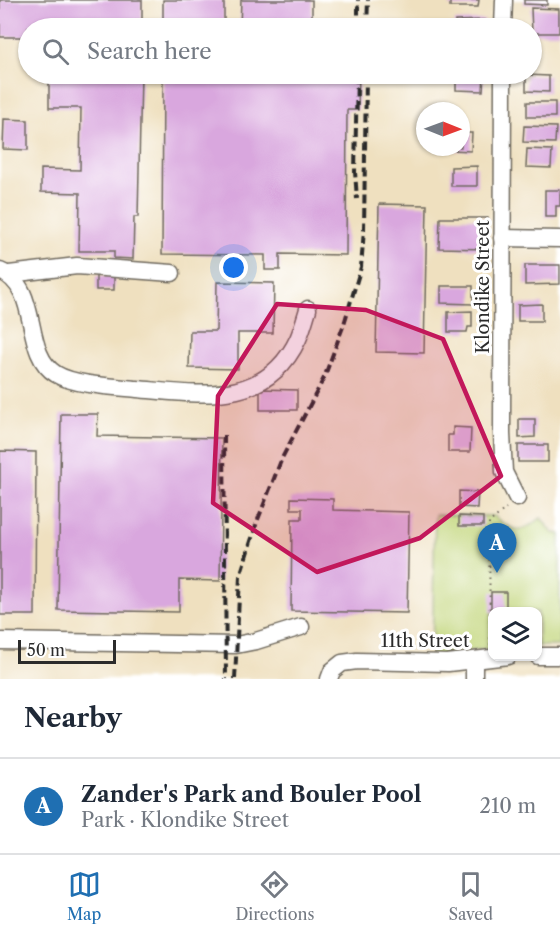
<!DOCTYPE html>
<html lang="en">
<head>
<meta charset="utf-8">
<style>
	:root { --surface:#fff; --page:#f6f6f7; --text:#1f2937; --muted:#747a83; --line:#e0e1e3; --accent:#1f6fb2 }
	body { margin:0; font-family:"Libre Caslon Text",serif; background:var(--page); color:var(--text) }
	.controls { position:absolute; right:18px; bottom:18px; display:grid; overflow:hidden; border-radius:12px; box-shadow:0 2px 4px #0004 }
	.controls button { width:54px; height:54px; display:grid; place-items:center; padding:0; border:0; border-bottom:2px solid var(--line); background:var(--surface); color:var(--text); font:30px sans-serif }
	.compass { position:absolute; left:416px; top:102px; width:54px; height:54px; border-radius:50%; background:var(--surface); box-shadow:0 2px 4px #0004; rotate:91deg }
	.scale { position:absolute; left:18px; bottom:15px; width:98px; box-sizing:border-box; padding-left:6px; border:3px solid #2b2b2b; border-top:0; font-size:16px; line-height:21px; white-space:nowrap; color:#2b2b2b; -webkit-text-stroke:4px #fff; paint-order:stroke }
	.you { position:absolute; left:234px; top:268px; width:21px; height:21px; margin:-15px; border:4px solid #fff; border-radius:50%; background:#1a73e8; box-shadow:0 0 0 9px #1a73e833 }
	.badge { display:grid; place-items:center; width:39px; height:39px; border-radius:50%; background:var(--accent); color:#fff; font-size:20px; font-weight:700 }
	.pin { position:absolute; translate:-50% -50px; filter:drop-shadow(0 2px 3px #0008) }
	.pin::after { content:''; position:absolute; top:32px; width:21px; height:18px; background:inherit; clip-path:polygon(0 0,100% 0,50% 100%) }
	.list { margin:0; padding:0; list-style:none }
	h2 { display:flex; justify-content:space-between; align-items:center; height:78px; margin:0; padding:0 24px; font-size:26px }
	h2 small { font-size:20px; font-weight:400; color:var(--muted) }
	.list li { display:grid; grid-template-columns:39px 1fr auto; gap:18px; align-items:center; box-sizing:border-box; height:96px; padding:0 24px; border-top:2px solid var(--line) }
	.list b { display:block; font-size:22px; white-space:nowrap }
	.list p { margin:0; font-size:20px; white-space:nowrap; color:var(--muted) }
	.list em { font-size:20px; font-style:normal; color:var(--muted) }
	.icon { flex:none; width:33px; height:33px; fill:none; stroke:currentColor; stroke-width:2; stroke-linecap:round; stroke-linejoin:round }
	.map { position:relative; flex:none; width:560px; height:679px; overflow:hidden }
	.search { position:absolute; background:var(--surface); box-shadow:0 2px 4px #0004; left:18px; right:18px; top:18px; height:66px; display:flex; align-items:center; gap:15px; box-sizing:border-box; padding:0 21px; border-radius:33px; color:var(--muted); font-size:22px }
	.sheet { height:174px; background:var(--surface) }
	nav { display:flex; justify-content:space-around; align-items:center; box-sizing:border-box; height:84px; border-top:2px solid var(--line); background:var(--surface); font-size:16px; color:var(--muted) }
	nav a { display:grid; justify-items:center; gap:3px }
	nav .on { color:var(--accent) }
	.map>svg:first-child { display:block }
</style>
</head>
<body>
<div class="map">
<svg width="560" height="679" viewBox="0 0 560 679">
	<rect width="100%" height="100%" fill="#fff"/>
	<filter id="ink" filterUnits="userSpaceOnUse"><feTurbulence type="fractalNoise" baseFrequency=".0167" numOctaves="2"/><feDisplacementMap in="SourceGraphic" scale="12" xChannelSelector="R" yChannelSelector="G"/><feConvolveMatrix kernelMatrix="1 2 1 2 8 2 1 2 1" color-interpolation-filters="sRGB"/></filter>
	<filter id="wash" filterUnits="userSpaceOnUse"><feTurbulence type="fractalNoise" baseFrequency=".008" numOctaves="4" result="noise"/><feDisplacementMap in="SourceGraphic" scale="24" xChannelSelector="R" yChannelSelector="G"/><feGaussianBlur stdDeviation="1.35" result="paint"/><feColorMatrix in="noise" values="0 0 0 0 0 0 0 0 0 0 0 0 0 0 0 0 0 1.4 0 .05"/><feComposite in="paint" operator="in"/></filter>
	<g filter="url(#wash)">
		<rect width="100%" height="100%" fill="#efe0bf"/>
		<path fill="#c1d578" stroke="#768052" stroke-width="1.5" d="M435 515 494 516C513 533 521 534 541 518L553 533 560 534V646H538V612H492V648L432 656Z"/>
		<g id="blocks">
			<g fill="#d9a7de">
				<polygon points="0,0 142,0 142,28 28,28 28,37 0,37"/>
				<rect x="163" y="0" width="61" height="28"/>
				<polygon points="241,0 312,0 312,25 359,25 359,28 240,28"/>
				<polygon points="450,0 479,0 478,7 450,7"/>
				<polygon points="524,0 547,0 547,5 524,4"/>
				<polygon points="531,8 559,9 559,33 532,33"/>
				<polygon points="484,20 484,28 455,28 455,21"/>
				<polygon points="49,74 141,74 138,217 134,217 133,259 114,258 114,251 79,251 80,193 41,192 41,169 80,170 81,108 49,108"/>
				<polygon points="163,74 359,74 358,110 347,110 346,255 280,254 280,270 265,270 265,255 162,254"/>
				<polygon points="456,74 484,74 483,91 456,90"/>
				<polygon points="526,75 549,76 549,92 526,91"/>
				<rect x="527" y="102" width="28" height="15"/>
				<polygon points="4,119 28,120 28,150 3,149"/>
				<polygon points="524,126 556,127 555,143 523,142"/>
				<polygon points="461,133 472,133 471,151 451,150 451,147 461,147"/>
				<polygon points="527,149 552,150 551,168 526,167"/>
				<polygon points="477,166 477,186 451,186 451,167"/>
				<polygon points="545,190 560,190 560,206 556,206 556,217 545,217"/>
				<polygon points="379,204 427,205 424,353 376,352"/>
				<polygon points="440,218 488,218 487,249 439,248"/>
				<polygon points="525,265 560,265 560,284 525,285"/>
				<rect x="96" y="276" width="18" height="14"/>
				<polygon points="217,282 274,283 273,333 238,333 238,369 189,368 190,331 216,331"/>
				<polygon points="441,286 473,286 473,304 441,303"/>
				<polygon points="542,304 542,321 518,321 518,305"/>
				<polygon points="472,311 472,327 468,327 467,332 448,332 448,312"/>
				<polygon points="260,389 297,390 297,410 260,410"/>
				<polygon points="61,414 98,414 97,436 222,438 220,581 179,580 179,612 58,610"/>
				<polygon points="519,419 535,419 535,437 519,438"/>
				<polygon points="453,427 471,428 470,452 448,452 448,435 453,435"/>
				<rect x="518" y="445" width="30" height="17"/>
				<polygon points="0,451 36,452 35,615 0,615"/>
				<polygon points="459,491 478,492 477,508 459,507"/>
				<polygon points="291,498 333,499 333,510 409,512 407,613 291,611 292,519 302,519 302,509 291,509"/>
				<polygon points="459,516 483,517 483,526 459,526"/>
				<rect x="491" y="592" width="15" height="20"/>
			</g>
		</g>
	</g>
	<g filter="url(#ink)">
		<use href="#blocks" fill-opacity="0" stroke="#706a5f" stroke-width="1.5"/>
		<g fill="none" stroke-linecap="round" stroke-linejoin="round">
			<g stroke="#706a5f" stroke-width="19">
				<g id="minor">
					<polyline points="503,28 504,0"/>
					<polyline points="503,74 502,434 504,472 517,498"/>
					<polyline points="502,238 560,239"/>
					<path d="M0 271C42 288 21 353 56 374 73 385 116 387 137 389 198 394 266 408 298 339 302 330 305 319 308 309"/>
					<polyline points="9,274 77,266 172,273"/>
					<polyline points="0,641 236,645 256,641 301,627"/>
					<polyline points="538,656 560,656"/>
					<polyline points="329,679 332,671 342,663 357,661 448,663 508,656"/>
					<polyline points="474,679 474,661"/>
				</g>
			</g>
			<polyline stroke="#706a5f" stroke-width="2" stroke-dasharray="1.5 4.5" stroke-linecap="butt" points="490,645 489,523 506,508"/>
			<use href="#minor" stroke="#fff" stroke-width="16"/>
			<g stroke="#2b2b2b" stroke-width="4" stroke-dasharray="9 4.5" stroke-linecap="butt">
				<polyline points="358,28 358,0"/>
				<polyline points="367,28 368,0"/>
				<polyline points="357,74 355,172 357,199"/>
				<polyline points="224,435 226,679"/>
				<polyline points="235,679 240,576 257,522 282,458 324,378 344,324 361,267 364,230 366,74"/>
			</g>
		</g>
	</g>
	<path fill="#c2185b" fill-opacity="0.2" stroke="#c2185b" stroke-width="4.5" stroke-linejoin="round" d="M277 304 366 310 443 339 501 476 420 538 317 572 213 503 218 396Z"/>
	<g text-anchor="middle" stroke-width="6" stroke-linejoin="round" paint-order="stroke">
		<g font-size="18" fill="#2b2b2b" stroke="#fff">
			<text transform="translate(483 287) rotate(-90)" y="6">Klondike Street</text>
			<text x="425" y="647">11th Street</text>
		</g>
	</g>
</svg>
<div class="controls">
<button><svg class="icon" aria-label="layers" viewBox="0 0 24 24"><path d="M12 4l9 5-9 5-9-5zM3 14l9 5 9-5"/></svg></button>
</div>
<svg class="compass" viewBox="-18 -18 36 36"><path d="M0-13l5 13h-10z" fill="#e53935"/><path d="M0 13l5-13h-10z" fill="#747a83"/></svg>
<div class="scale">50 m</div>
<div class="you"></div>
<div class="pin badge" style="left:497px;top:573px">A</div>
<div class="search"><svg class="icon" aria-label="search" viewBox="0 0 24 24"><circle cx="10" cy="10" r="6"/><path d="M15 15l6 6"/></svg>Search here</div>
</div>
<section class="sheet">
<h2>Nearby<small></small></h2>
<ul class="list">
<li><span class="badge">A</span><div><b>Zander's Park and Bouler Pool</b><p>Park · Klondike Street</p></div><em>210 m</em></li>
</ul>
</section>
<nav>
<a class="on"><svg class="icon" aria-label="map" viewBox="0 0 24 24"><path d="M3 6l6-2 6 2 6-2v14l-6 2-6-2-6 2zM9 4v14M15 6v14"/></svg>Map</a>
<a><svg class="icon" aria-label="directions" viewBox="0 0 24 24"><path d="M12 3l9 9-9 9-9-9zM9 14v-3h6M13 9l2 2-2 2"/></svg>Directions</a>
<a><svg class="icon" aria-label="saved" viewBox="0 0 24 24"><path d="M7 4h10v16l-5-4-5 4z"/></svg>Saved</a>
</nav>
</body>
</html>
